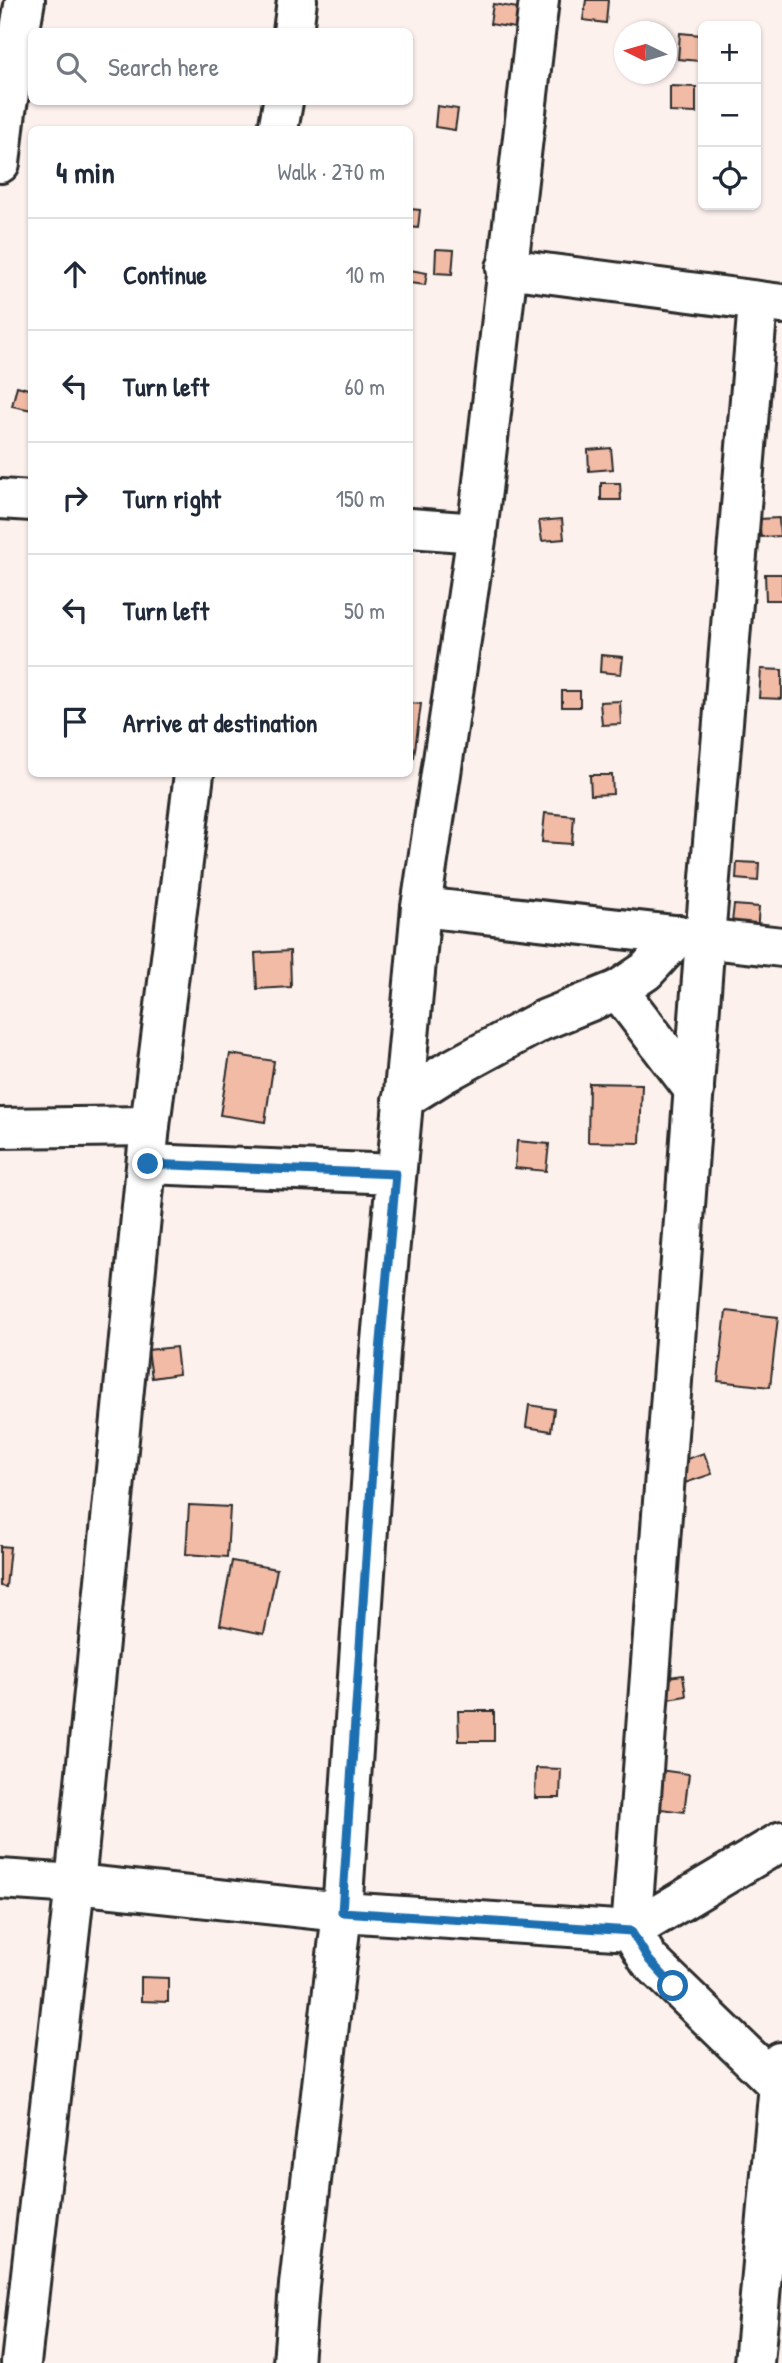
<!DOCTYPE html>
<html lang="en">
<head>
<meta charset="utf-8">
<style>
	:root { --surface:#fff; --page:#f6f6f7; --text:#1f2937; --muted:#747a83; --line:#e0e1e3 }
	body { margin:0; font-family:"Patrick Hand",sans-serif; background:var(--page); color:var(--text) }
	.controls { position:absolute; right:21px; top:21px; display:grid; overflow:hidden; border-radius:10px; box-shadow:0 2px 5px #0004 }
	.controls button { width:63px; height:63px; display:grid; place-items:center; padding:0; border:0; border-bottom:2px solid var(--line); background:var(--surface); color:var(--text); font:35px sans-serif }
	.compass { position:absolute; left:614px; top:21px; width:63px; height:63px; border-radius:50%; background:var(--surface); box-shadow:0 2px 5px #0004; rotate:275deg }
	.stop { position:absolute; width:21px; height:21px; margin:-16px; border:5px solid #1f6fb2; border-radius:50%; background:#fff }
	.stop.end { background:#1f6fb2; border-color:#fff; box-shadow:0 2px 7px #0008 }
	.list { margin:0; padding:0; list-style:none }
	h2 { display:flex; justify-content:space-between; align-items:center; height:91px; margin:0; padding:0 28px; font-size:30px }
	h2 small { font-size:23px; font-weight:400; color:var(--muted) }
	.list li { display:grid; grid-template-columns:46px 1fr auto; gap:21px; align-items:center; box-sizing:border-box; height:112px; padding:0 28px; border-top:2px solid var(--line) }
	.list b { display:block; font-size:26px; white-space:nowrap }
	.list em { font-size:23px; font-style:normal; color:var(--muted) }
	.icon { flex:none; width:38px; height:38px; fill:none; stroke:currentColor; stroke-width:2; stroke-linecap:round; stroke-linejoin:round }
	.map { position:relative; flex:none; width:782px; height:2363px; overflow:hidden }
	.search { position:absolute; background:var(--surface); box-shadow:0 2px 5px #0004; left:28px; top:28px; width:385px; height:77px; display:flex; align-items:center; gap:18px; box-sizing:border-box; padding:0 24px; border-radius:10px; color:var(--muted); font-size:26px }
	.panel { position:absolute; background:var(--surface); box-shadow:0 2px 5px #0004; left:28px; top:126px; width:385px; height:651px; border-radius:10px }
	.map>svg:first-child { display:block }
</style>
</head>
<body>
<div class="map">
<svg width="782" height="2363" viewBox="0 0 782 2363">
	<rect width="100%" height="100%" fill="#fcf1ed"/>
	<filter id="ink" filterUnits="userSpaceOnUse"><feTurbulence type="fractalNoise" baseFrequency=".0143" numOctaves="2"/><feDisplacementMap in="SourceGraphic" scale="14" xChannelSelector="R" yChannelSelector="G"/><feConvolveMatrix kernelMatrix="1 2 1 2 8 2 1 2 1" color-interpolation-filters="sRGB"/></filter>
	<g filter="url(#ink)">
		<g fill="#f2bba6" stroke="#2b2b2b" stroke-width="2">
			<polygon points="586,0 608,0 606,23 583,20"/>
			<polygon points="493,4 518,8 515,28 490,24"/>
			<polygon points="680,33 701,35 699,61 678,59"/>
			<polygon points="670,86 696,87 696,113 670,112"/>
			<polygon points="437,106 458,109 455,130 435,127"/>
			<polygon points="410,209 420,210 418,228 410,227"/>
			<polygon points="436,249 454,250 452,274 435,273"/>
			<polygon points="410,270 427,273 425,285 410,283"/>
			<polygon points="17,386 32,390 32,410 12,406"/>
			<polygon points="611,448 613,469 589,471 588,450"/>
			<polygon points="601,483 620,483 621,500 601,500"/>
			<polygon points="779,518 780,536 761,537 759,519"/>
			<polygon points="562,519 564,539 542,541 539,521"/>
			<polygon points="765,574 782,574 782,600 766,600"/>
			<polygon points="601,655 623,657 621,674 600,672"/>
			<polygon points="761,669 782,670 782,699 759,698"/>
			<rect x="562" y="691" width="18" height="16"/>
			<polygon points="620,701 621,724 602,725 600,702"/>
			<polygon points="410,703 421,704 414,757 410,757"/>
			<polygon points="590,775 612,775 613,794 591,795"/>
			<polygon points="545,813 574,816 572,844 542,842"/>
			<polygon points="737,862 759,863 758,881 736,879"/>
			<polygon points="734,905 759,907 757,932 731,930"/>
			<polygon points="290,951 291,987 257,989 255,953"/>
			<polygon points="230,1054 274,1061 265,1122 220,1115"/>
			<polygon points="589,1083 642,1084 640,1143 588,1142"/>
			<polygon points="517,1141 549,1144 546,1171 515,1168"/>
			<polygon points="726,1311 778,1317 770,1387 718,1381"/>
			<polygon points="176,1347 179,1374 152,1378 148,1350"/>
			<polygon points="529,1405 554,1409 551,1431 526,1427"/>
			<polygon points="704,1453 712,1474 685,1483 678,1462"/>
			<polygon points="189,1505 230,1507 227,1557 186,1554"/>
			<polygon points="0,1546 10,1547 6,1587 0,1586"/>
			<polygon points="232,1561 277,1569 264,1634 220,1625"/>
			<polygon points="683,1675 686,1696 656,1701 652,1679"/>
			<polygon points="458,1711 494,1711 494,1741 459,1741"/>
			<polygon points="536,1768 561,1769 560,1798 535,1798"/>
			<polygon points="659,1770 689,1774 684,1812 653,1808"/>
			<polygon points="141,1977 168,1978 168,2002 141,2001"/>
		</g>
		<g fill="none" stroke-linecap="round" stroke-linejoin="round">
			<g stroke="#2b2b2b" stroke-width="44">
				<g id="minor">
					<polyline points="293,32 297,0"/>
					<polyline points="278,130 283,102"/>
					<polyline points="0,163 6,111 25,0"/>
					<polyline points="506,268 782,304"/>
					<polyline points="758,303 705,938 631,1931 649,1960 778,2085"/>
					<polyline points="0,499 32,501"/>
					<polyline points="410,528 477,533"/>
					<polyline points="421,907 782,947"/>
					<polyline points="618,990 694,1090"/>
					<polyline points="402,1100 445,1073 541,1021 618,990 646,971 679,935"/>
					<polyline points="0,1128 150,1126"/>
					<polyline points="148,1164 396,1174"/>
					<polyline points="0,1879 75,1884 342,1912 631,1931 782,1841"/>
					<polyline points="21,2363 75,1884 150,1126 194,774"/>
					<polyline points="293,2363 299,2285 342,1912 380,1352 421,907 477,533 539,0"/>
					<polyline points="754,2363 781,2062"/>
				</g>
			</g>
			<use href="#minor" stroke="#fff" stroke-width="38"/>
		</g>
	</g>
	<g fill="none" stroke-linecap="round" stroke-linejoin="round" filter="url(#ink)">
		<polyline stroke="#1f6fb2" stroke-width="9" points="148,1164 396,1174 380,1352 342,1912 631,1931 649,1960 673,1986"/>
	</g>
</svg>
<div class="controls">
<button>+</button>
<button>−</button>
<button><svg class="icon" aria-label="locate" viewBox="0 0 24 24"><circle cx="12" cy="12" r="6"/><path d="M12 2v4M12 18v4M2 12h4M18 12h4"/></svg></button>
</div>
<svg class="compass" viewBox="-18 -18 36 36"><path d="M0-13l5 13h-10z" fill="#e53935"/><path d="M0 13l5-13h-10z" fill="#747a83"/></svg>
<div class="stop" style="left:673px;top:1986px"></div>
<div class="stop end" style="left:148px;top:1164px"></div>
<div class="search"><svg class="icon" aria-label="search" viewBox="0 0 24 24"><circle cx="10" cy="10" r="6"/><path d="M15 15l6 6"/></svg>Search here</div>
<section class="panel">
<h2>4 min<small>Walk · 270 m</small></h2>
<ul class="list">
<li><svg class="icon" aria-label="ahead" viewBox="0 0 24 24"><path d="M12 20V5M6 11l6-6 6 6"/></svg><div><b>Continue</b></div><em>10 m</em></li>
<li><svg class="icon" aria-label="left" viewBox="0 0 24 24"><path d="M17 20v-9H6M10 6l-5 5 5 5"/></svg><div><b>Turn left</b></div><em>60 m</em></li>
<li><svg class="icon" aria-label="right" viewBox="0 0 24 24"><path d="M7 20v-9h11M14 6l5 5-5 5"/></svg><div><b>Turn right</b></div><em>150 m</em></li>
<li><svg class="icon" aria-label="left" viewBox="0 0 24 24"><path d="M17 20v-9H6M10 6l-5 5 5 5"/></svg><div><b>Turn left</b></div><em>50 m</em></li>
<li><svg class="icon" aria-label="arrive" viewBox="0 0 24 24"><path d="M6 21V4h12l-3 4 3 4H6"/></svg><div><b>Arrive at destination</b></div></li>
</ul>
</section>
</div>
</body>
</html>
